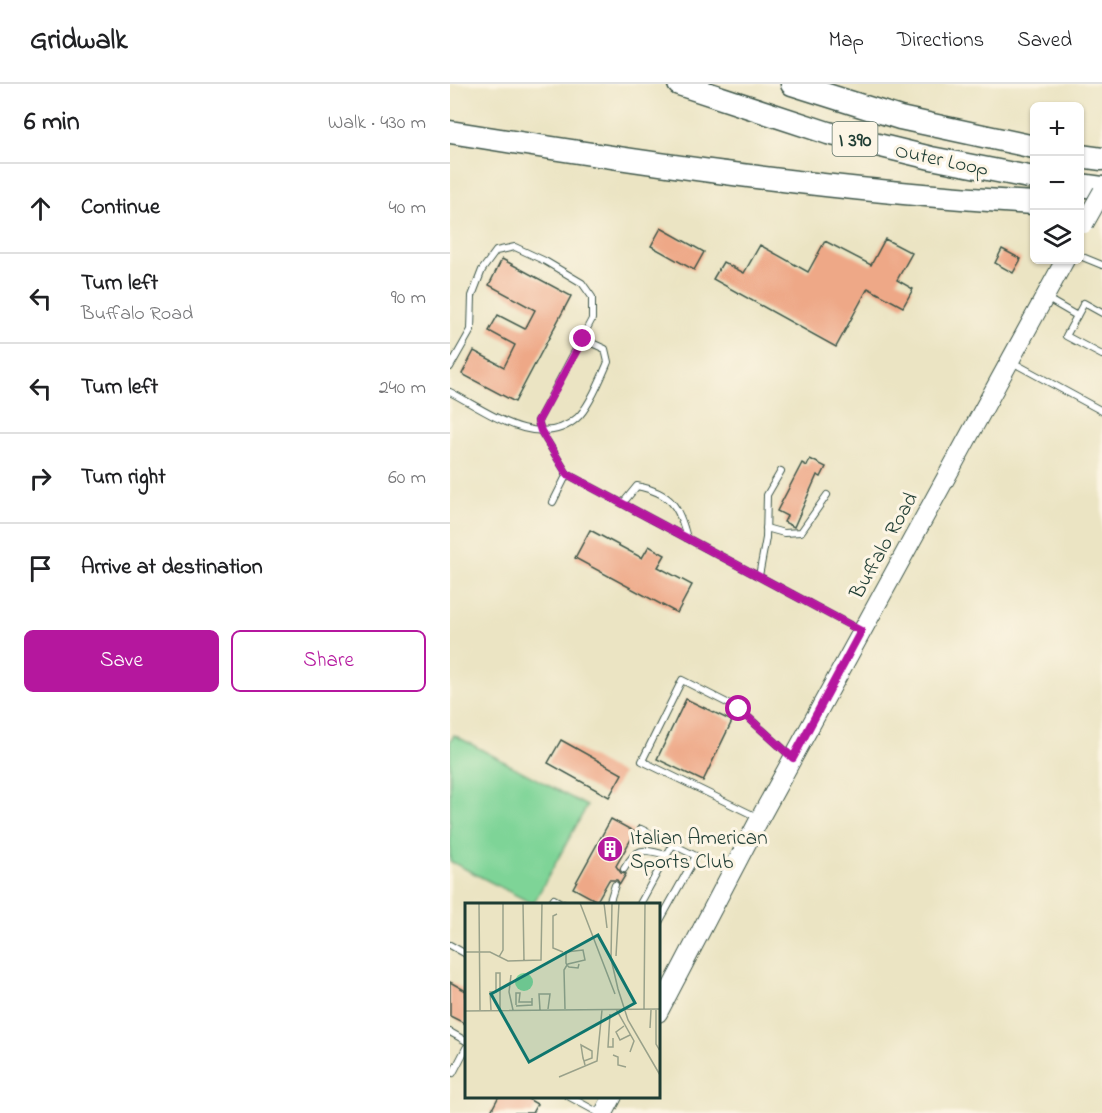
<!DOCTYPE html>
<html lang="en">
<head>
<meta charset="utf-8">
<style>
	:root { --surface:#fff; --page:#f6f6f6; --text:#202124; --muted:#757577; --line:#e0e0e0; --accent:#b5179e }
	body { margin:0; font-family:"Indie Flower",sans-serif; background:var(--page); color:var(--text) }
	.controls { position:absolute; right:18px; top:18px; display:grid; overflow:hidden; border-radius:9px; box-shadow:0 2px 4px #0004 }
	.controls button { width:54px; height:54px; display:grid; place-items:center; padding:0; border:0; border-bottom:2px solid var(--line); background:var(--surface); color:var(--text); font:30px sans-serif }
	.stop { position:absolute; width:18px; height:18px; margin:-14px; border:4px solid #b5179e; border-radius:50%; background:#fff }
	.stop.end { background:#b5179e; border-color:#fff; box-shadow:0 2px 6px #0008 }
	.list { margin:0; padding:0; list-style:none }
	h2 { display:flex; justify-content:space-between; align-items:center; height:78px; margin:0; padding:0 24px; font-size:26px }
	h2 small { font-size:20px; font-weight:400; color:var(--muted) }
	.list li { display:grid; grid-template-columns:39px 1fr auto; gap:18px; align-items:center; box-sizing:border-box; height:90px; padding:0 24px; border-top:2px solid var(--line) }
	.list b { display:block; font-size:22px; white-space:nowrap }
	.list p { margin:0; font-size:20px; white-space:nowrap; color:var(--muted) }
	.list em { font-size:20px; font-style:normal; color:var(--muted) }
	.actions { display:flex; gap:12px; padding:18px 24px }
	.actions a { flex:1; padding:14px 0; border:2px solid var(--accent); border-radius:9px; text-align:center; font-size:21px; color:var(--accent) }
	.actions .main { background:var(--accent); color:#fff }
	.icon { flex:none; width:33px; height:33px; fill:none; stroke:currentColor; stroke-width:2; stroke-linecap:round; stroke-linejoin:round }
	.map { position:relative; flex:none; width:652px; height:1029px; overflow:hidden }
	header { display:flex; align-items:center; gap:36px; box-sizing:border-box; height:84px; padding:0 30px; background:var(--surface); border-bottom:2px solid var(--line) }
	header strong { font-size:28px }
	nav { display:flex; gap:33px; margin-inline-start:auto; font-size:21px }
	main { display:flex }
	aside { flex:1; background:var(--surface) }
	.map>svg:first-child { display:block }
</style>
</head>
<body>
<header>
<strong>Gridwalk</strong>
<nav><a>Map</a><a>Directions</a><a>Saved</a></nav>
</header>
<main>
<aside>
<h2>6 min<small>Walk · 430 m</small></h2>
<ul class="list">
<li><svg class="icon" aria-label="ahead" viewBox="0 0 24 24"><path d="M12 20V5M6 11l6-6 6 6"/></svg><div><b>Continue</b></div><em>40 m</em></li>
<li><svg class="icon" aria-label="left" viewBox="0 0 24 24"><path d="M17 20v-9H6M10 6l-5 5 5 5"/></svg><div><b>Turn left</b><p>Buffalo Road</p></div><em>90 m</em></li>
<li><svg class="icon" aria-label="left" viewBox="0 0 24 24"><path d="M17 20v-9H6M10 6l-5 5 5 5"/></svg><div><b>Turn left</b></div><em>240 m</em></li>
<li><svg class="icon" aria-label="right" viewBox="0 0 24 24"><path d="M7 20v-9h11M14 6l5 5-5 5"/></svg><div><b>Turn right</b></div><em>60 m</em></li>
<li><svg class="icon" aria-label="arrive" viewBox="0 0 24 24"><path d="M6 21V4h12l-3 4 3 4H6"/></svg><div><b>Arrive at destination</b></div></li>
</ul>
<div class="actions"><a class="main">Save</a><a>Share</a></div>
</aside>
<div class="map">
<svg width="652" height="1029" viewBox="0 0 652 1029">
	<rect width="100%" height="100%" fill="#fcf5e5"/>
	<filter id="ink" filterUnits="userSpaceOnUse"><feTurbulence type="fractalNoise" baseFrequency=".0167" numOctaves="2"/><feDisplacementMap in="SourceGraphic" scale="12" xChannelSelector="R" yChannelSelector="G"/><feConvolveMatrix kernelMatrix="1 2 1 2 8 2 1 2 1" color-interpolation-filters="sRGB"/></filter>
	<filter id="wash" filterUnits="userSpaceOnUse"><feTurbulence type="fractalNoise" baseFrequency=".008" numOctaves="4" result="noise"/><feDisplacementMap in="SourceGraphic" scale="24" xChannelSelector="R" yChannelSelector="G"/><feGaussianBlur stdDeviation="1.35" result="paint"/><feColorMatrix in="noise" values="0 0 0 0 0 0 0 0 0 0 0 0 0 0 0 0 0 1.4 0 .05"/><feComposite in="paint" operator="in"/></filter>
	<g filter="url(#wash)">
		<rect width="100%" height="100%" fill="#ebe4c3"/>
		<polygon fill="#7ed497" stroke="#4e8866" stroke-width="1.5" points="4,651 137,722 83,820 0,777 0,658"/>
		<g id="blocks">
			<g fill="#eea887">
				<polygon points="211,144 254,168 244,186 201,162"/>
				<polygon points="435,155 462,169 447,196 463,205 453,223 418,204 386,263 263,195 273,178 294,189 310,161 358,188 375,157 421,181"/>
				<polygon points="552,165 571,175 563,189 545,179"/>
				<polygon points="52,175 121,212 65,318 12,290 24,267 54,283 65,261 39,247 48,231 75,245 85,226 39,201"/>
				<polygon points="360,375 376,383 371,393 367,391 344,443 334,438 337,432 327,427 352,379 357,382"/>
				<polygon points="140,446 192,474 199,462 215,471 208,483 242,501 227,529 125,474"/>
				<polygon points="236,615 282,637 253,697 207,675"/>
				<polygon points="111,656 172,690 159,713 98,679"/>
				<polygon points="161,735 185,748 166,782 171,789 176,790 170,800 167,796 159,796 147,817 123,804"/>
				<polygon points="0,898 16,907 16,940 0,932"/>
				<polygon points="49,1012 73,1012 87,1020 82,1029 40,1029"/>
			</g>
		</g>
	</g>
	<g filter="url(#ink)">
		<use href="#blocks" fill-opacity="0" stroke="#3e5649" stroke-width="1.5"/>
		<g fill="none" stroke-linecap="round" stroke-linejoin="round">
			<g stroke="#3e5649" stroke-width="8">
				<g id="lane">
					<polyline points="630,172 652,181"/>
					<polyline points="596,214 627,232"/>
					<polyline points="652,229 634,219 616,252 652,271"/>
					<polyline points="562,278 652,327"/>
					<polyline points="0,283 21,246 22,212 32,186 46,167 65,163 95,177 132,199 142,213 142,235 88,337 91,347 117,390 411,547"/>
					<path d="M0 308C35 326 89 368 127 334 139 324 152 292 158 278L155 265 133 255"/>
					<polyline points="103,418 117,390"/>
					<path d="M173 419 187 402C221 409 229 422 237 454"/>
					<polyline points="316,444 334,449 351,448 377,411"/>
					<polyline points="309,492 316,454 317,411 331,387"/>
					<polyline points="309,734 192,677 232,596 289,625 342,673"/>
					<polyline points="191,745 246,772 208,840"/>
					<path d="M174 785C187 762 193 765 217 771"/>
					<polyline points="101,820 104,815 113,820"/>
					<polyline points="159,820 165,801"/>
					<polyline points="190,820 223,760"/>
					<polyline points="0,861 16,870"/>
					<polyline points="0,948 16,957"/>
					<polyline points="3,989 16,964"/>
					<polyline points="118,1012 149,1029"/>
				</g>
			</g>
			<g stroke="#3e5649" stroke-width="20">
				<g id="secondary">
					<polyline points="208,929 310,734 615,176"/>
					<polyline points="154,1029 163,1012"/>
				</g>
			</g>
			<g stroke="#3e5649" stroke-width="25">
				<g id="highway">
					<polyline points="229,0 378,49 481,74 584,94"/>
					<polyline points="342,0 450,34 584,63"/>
					<path d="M0 48C194 79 388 108 584 119"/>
					<polyline points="630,72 652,75"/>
					<polyline points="630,101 652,104"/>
				</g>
			</g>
			<use href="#lane" stroke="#fff" stroke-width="6"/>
			<use href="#secondary" stroke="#fff" stroke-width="18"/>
			<use href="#highway" stroke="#fff" stroke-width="22"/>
			<g stroke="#3e5649" stroke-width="20" stroke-linecap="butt">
				<polyline id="secondary-bridge" points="634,140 652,108"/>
			</g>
			<use href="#secondary-bridge" stroke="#fff" stroke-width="18"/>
		</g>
	</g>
	<g fill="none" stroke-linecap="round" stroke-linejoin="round" filter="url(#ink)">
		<polyline stroke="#b5179e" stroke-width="8" points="133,255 88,337 91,347 117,390 411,547 343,674 289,625"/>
	</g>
	<defs>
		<g id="building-disc" transform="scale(1.35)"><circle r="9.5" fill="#b5179e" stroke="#fcf5e5"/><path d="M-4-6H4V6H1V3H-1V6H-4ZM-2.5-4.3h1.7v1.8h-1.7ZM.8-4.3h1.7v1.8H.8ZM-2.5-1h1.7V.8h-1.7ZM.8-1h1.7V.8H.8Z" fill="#fff"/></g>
	</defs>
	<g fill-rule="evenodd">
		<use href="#building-disc" x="160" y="765"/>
	</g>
	<g text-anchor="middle" stroke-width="6" stroke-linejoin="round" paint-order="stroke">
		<rect fill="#fcf5e5" stroke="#617469" stroke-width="1.5" x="382.5" y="38" width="45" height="34" rx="4.5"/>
		<g font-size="20" font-weight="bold" fill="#1f3d34">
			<text x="405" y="62">I 390</text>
		</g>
		<g font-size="21" fill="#1f3d34" stroke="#fcf5e5">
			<text transform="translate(492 75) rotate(12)" y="7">Outer Loop</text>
			<text transform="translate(433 461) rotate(-61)" y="7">Buffalo Road</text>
		</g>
		<g font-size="21" fill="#1f3d34" stroke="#fcf5e5" text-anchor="start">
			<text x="180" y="760">Italian American<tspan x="180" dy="24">Sports Club</tspan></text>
		</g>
	</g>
	<g transform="translate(15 819)">
		<rect width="195" height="195" fill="#ebe4c3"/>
		<path d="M50 79a9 9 0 1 1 18 0a9 9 0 1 1-18 0Z" fill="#7ed497"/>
		<path fill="none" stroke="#99a18a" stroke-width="1.5" d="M14 0 15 107M58 0 59 58M115 0 150 91M139 0 142 25M147 0 146 56 153 86 163 117 195 172M92 11 88 13V45L98 49M0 49H25L43 58 76 57 77 0M151 53 154 0M34 54 38 47V0M46 72 44 89 48 107M51 102V90H55L54 99H67M51 103 67 102V95M100 106 99 67 102 62 103 61 120 57 118 47 101 49V60L102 62 104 64 113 65 114 61M151 106 169 138 165 149M179 106 180 0M191 106V141L195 148M26 107 25 89H31V70H35V107M75 107 74 91H85L83 106M0 108 195 106M145 111 143 144H148V135M159 123 151 129 155 137 165 132M185 125 186 107M148 152 153 154V162L161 164M119 158 127 155V148L116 142 118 155 119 158 120 162M94 174 132 158 137 107"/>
		<path fill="#0f766e" fill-opacity="0.15" stroke="#0f766e" stroke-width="3" d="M133 32 170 100 64 159 26 91Z"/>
		<rect width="195" height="195" fill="none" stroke="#1f3d34" stroke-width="3"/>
	</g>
</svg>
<div class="controls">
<button>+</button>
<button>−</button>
<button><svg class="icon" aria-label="layers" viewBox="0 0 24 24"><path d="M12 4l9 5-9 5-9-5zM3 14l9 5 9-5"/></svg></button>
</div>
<div class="stop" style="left:289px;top:625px"></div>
<div class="stop end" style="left:133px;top:255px"></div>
</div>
</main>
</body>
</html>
